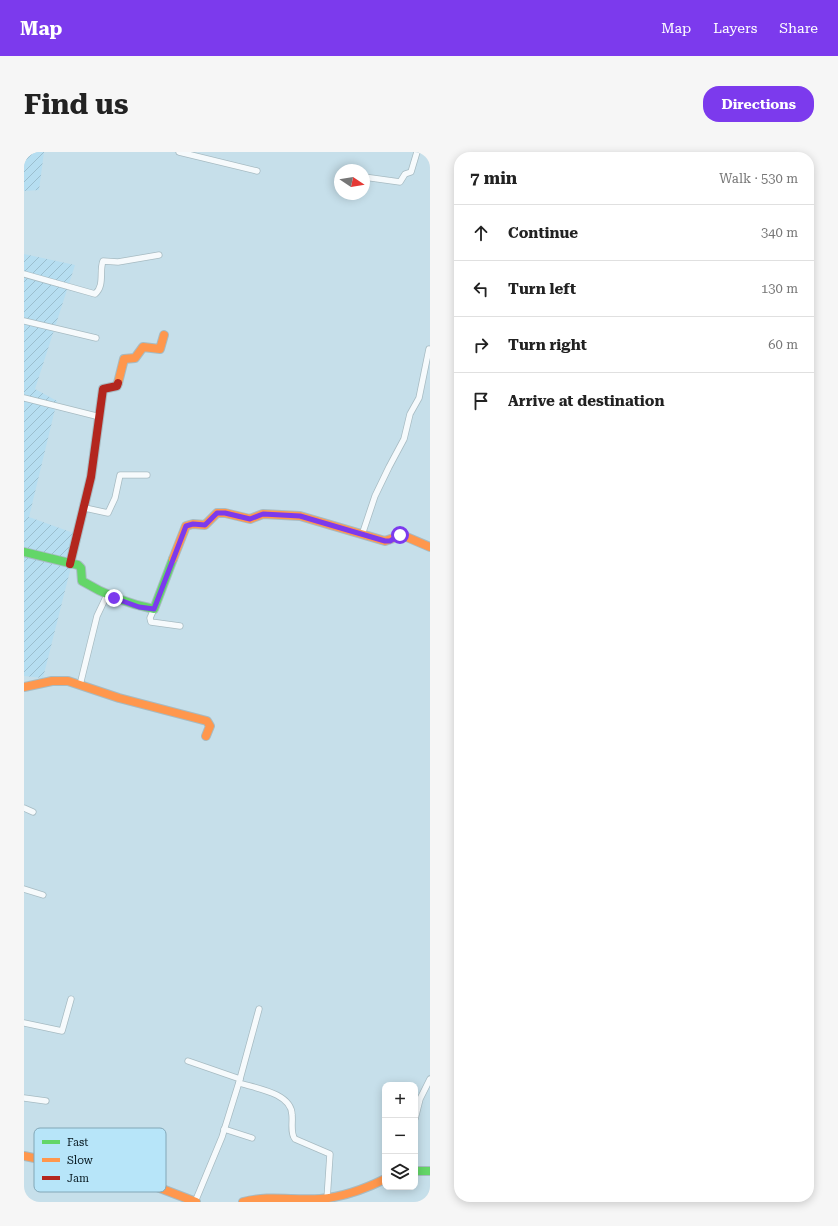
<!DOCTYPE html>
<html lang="en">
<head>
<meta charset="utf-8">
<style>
	:root { --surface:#fff; --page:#f6f6f6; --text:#222; --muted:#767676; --line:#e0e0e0; --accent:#7c3aed }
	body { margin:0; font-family:"Roboto Serif",serif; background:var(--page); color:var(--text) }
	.controls { position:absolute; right:12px; bottom:12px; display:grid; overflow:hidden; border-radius:8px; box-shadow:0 2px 10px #0003 }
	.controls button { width:36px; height:36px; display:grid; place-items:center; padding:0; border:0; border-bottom:1px solid var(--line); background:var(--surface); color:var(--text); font:20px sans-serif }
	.compass { position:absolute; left:310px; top:12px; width:36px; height:36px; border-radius:50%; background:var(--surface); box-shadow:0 2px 10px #0003; rotate:102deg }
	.stop { position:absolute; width:12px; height:12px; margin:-9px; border:3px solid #7c3aed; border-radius:50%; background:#fff }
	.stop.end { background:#7c3aed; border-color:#fff; box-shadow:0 1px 4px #0008 }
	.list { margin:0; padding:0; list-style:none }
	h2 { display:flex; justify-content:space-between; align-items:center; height:52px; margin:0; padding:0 16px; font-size:17px }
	h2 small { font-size:13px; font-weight:400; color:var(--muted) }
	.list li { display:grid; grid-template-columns:26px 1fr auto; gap:12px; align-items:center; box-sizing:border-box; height:56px; padding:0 16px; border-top:1px solid var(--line) }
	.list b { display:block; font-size:15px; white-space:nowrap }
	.list em { font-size:13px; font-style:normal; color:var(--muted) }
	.icon { flex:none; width:22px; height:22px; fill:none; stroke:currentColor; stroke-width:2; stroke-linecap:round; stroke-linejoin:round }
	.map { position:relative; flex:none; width:406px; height:1050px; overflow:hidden; border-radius:16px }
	header { display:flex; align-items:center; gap:24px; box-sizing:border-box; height:56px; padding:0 20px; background:var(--accent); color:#fff }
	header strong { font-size:19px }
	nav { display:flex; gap:22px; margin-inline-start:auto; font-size:14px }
	.intro { display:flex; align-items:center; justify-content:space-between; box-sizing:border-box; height:96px; padding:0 24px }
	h1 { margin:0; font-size:28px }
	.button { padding:10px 18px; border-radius:16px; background:var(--accent); color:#fff; font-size:14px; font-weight:700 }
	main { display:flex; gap:24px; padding:0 24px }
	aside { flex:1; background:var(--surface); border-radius:16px; box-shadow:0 2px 10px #0003 }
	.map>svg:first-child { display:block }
</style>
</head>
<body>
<header>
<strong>Map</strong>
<nav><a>Map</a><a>Layers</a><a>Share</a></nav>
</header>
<div class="intro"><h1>Find us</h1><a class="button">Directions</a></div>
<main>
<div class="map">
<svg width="406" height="1050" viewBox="0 0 406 1050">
	<defs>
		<pattern id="industrial-furrows" width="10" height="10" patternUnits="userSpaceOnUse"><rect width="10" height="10" fill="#b6def1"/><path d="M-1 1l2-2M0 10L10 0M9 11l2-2" fill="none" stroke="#9bbece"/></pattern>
	</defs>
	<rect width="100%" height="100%" fill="#c6dfea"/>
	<g fill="url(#industrial-furrows)">
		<polygon points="0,0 20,0 15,38 0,39"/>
		<polygon points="0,102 51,113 11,237 33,249 5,365 55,383 19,526 0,524"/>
	</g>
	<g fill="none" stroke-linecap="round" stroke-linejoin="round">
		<g stroke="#a7bbc2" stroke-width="7">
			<g id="street">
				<polyline points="155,0 233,19"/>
				<polyline points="340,25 376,30 381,22 387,20 393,0"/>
				<path d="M0 122 71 142C81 134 75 119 79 109L94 110 135 103"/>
				<polyline points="0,169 72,186"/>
				<polyline points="0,246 76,265"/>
				<polyline points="61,356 84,361 91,346 96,323 123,323"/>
				<polyline points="338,383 351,344 365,315 380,287 386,262 395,246 405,197"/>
				<polyline points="130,457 126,466 127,470 156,474"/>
				<polyline points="56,533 73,464 83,443"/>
				<polyline points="0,656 9,660"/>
				<polyline points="0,737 19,743"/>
				<polyline points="0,871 38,879 47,847"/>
				<polyline points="164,909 216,927"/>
				<path d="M215 931C231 936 268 941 268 963 269 970 266 981 271 987L306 1002 303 1047"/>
				<polyline points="0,946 22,949"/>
				<polyline points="391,967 396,947 406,927"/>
				<polyline points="200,977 228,986"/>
				<polyline points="171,1050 198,985 216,927 235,857"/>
			</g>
		</g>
		<g stroke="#a7bbc2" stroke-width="10">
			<g id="fast">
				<path d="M0 400 54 413 57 416 58 429C81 443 104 452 130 457L149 407"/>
				<polyline points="391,1019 406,1019"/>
			</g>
		</g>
		<g stroke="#a7bbc2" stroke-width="10">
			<g id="slow">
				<polyline points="94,231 100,207 111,206 119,195 136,197 140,183"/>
				<polyline points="149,407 162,374 169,372 181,373 193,361 201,361 226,367 239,362 276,364 361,389 378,383 406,395"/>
				<polyline points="0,535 28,529 44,529 95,546 183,569 186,574 182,584"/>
				<polyline points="0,1004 115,1028 172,1050"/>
				<path d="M219 1050C245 1043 270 1049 296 1047 319 1045 341 1037 361 1027"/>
			</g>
		</g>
		<g stroke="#a7bbc2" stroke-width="10">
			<polyline id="jam" points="46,412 67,325 79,237 93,234 94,231"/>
		</g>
		<use href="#street" stroke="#f6fafc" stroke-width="5.5"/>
		<use href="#fast" stroke="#63d668" stroke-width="8"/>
		<use href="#slow" stroke="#ff974d" stroke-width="8"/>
		<use href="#jam" stroke="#b3261e" stroke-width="8"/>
	</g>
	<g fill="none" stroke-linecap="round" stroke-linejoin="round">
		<polyline stroke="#7c3aed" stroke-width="5" points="90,446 115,455 130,457 162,374 169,372 181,373 193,361 201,361 226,367 239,362 276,364 361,389 366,389 376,383"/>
	</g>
	<rect x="10" y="976" width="132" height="64" rx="6" fill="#b7e5f9" stroke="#82a7b7" stroke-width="1"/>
	<rect x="18" y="988" width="18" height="4" fill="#63d668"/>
	<rect x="18" y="1006" width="18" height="4" fill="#ff974d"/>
	<rect x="18" y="1024" width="18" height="4" fill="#b3261e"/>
	<g font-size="11" fill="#06171e">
		<text x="43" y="994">Fast</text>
		<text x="43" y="1012">Slow</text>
		<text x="43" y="1030">Jam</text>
	</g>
</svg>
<div class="controls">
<button>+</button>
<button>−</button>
<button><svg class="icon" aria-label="layers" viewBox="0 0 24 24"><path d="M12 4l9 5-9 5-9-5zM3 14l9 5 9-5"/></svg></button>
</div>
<svg class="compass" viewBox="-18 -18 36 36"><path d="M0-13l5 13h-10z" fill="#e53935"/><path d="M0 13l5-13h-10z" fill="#767676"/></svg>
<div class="stop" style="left:376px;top:383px"></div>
<div class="stop end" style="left:90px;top:446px"></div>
</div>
<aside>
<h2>7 min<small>Walk · 530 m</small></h2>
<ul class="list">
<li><svg class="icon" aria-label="ahead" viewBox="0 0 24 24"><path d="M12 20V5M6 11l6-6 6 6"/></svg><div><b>Continue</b></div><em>340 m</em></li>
<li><svg class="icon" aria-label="left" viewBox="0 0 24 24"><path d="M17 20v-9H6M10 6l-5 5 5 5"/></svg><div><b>Turn left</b></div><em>130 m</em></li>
<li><svg class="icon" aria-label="right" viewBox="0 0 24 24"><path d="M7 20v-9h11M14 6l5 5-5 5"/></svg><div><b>Turn right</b></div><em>60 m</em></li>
<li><svg class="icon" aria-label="arrive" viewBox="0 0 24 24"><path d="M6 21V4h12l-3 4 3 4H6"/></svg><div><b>Arrive at destination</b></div></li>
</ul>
</aside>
</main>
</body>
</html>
